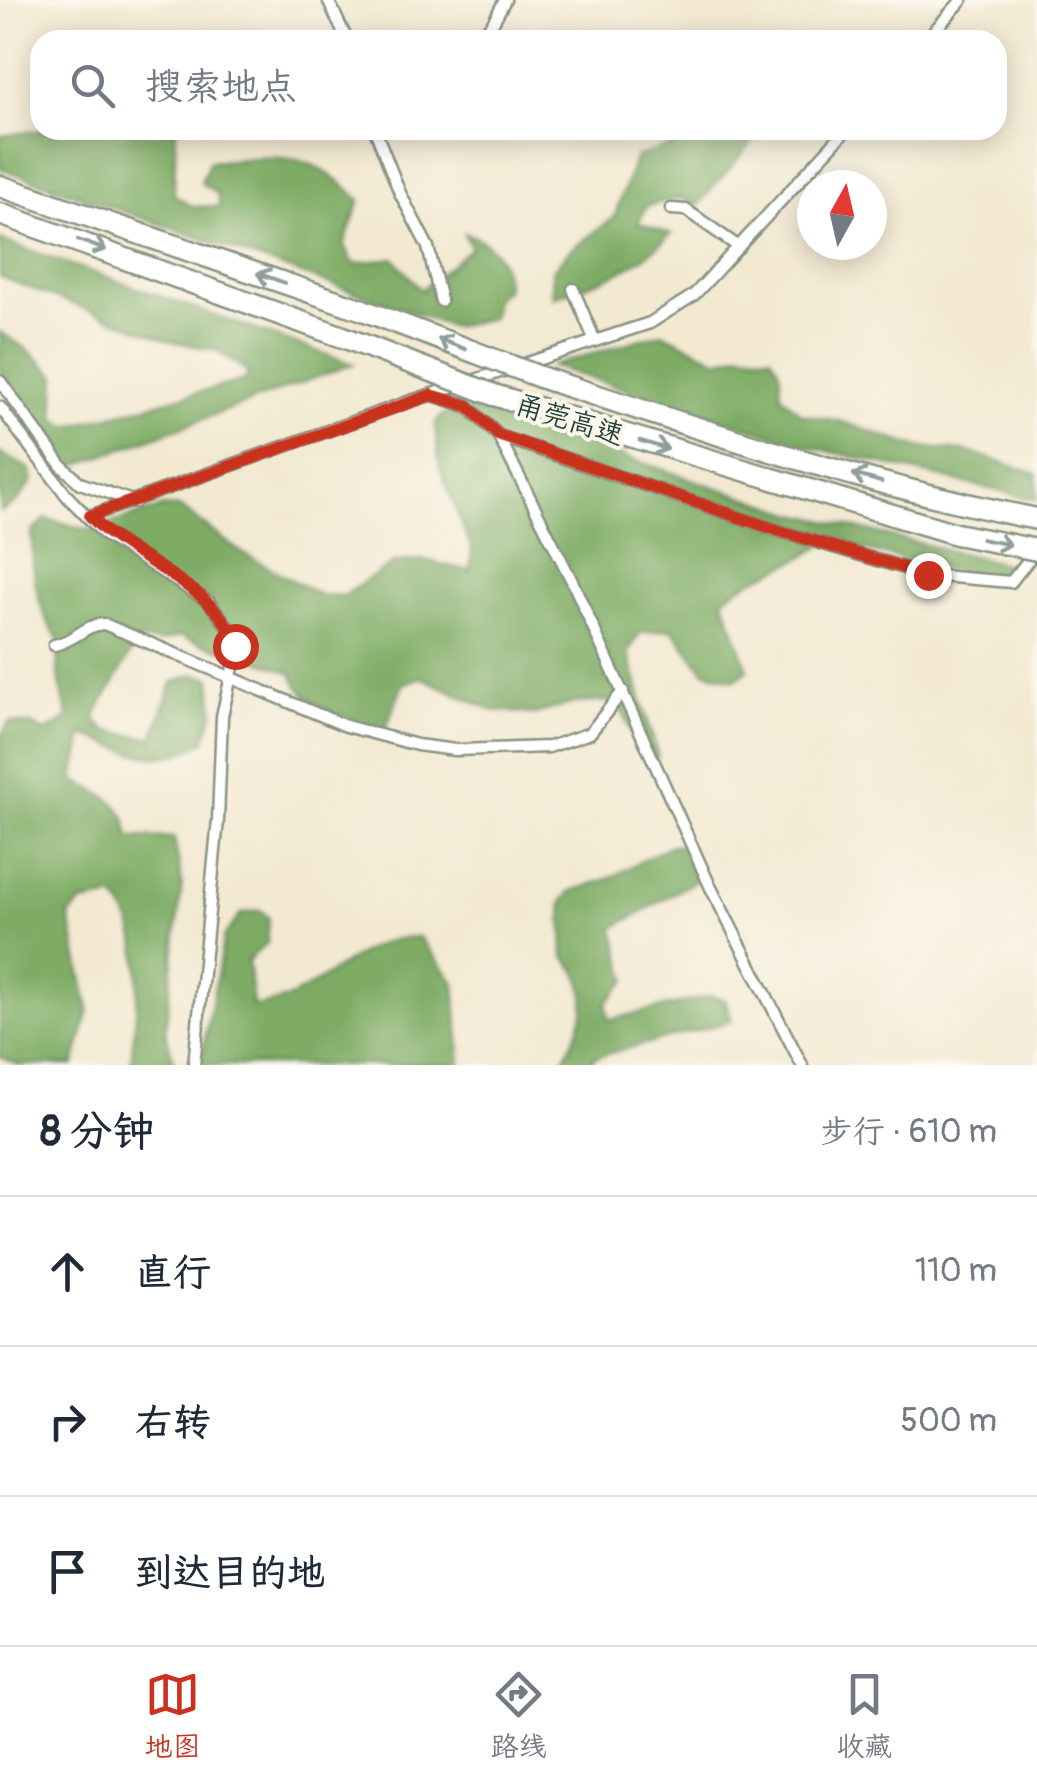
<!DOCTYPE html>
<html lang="zh">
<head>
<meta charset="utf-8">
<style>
	:root { --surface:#fff; --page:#f6f6f7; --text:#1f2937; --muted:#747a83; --line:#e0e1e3; --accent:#c8321e }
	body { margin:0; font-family:Pangolin,"LXGW WenKai TC",sans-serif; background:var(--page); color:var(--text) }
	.compass { position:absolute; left:797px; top:170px; width:90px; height:90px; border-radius:50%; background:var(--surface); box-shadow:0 5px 25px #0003; rotate:8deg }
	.stop { position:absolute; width:30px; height:30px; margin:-22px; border:8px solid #c8321e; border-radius:50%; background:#fff }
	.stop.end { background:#c8321e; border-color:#fff; box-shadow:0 2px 10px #0008 }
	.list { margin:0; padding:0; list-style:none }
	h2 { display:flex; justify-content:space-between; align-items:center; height:130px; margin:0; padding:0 40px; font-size:42px }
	h2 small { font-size:32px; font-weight:400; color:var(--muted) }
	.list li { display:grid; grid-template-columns:65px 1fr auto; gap:30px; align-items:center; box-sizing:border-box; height:150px; padding:0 40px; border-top:2px solid var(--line) }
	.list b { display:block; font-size:38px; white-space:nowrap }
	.list em { font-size:32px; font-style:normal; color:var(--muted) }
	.icon { flex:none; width:55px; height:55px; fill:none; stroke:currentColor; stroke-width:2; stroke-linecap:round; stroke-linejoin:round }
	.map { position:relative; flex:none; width:1037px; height:1065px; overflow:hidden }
	.search { position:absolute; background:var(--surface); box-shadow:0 5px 25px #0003; left:30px; right:30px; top:30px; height:110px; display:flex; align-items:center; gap:25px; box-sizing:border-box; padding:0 35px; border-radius:30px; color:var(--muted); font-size:38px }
	.sheet { height:580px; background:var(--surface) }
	nav { display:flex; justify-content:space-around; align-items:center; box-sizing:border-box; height:140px; border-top:2px solid var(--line); background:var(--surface); font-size:28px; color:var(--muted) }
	nav a { display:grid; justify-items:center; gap:5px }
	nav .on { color:var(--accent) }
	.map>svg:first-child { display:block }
</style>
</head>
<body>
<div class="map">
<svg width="1037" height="1065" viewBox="0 0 1037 1065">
	<rect width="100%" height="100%" fill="#fbf7ec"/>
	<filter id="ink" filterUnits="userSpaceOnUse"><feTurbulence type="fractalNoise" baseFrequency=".01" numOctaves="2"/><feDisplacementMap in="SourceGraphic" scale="20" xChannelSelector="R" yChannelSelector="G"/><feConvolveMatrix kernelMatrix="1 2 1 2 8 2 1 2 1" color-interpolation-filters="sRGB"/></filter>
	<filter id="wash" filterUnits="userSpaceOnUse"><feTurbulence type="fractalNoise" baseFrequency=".0048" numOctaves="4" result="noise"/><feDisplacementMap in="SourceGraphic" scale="40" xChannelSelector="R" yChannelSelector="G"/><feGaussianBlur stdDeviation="2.25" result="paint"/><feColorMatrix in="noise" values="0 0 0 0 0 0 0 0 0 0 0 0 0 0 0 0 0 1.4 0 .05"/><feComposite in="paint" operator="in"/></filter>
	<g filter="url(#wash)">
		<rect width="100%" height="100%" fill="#f3e9d1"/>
		<g fill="#7eac65" stroke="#4e744c" stroke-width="2.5">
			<path d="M42 130H176L174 195 194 207 220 206 217 193 201 183 209 162C282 156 304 147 360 200L344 245 354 264 394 258 421 290 471 248 464 233C492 241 506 260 506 289L495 298 492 318 453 327 0 168V136Z"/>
			<path d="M704 130H763L697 206 681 198 647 206 638 223 671 234C636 270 600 282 553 297L552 271 569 251 614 218 636 157 697 138Z"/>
			<polygon points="0,240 353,364 72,467 0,371 0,332 28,350 56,376 54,418 68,427 245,380 248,372 216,350 171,341 0,277"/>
			<polygon points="662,333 718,360 741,353 771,356 780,370 781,395 801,414 839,421 916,447 966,451 1037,474 1037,500 807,446 551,366"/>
			<path d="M465 409 491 412 793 513 1005 564 1002 578C942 572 885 552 825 542 795 568 753 573 723 599L748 670 734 680 704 671 672 629 640 633 628 653 658 757 637 746 623 713 611 701 574 703 535 714 491 710 421 677 403 684 385 730C351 717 304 711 292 673 254 658 218 650 180 636L160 642 138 640 94 718 106 731 153 738 172 683 194 674 211 678 214 712 204 742C154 769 134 752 83 735L74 780C104 795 126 802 130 837L174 838 182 882 165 1031 175 1065H131C134 1015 153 936 114 897L82 903 69 915 89 1010 74 1065H19L0 1057V739L9 722 32 725 44 732 68 718 58 674 59 639C35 610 32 568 32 532L46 519 89 530 163 507 181 508 239 551 320 595 343 596 395 562 425 560 470 571 472 550 440 468 435 424 442 415Z"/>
			<polygon points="0,453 30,469 33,480 17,502 0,512"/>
			<path d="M671 845 686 847 700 878 614 928 627 980 606 1004 609 1020 712 996 725 1000 732 1021 595 1057 588 1065H561C581 1026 600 992 564 956L562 902 571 891 608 879Z"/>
			<path d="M260 910 269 918 267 943 248 960 253 1006C316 1004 355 934 419 937L455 983 461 1065H200L224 937 241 914Z"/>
		</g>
	</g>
	<g filter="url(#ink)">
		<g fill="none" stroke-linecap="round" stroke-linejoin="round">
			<g stroke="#899382" stroke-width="15">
				<g id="minor">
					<polyline points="328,0 347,40"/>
					<polyline points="477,40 492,24 505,0"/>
					<polyline points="926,40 962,0"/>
					<polyline points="375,130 400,193 428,247 441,301"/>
					<polyline points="671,209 686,210 739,247"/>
					<polyline points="573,289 595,341"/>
					<polyline points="0,381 61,465 80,483 135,502"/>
					<polyline points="433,395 467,406 498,435 573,583 711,888 802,1065"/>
					<polyline points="0,407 67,496 106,536 209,602 232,632 234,663 222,716 218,820 194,1065"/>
					<polyline points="499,436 780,531 928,575 1011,582 1037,549"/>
					<polyline points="90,516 405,403 650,323 694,295 846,130"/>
					<path d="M54 645C73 642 86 624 104 624L346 726 417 745 455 750 549 747 590 733 623 691"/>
				</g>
			</g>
			<g stroke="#899382" stroke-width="25">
				<g id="motorway">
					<polyline points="0,186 363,310"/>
					<polyline points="0,214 343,337"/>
					<path d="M540 377C703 430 868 486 1037 519"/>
					<polyline points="494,395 956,534"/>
				</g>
			</g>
			<use href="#minor" stroke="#fff" stroke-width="10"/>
			<use href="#motorway" stroke="#fff" stroke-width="20"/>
			<g stroke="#899382" stroke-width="25" stroke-linecap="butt">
				<g id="motorway-bridge">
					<polyline points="363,310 540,377"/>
					<polyline points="343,337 494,395"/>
					<polyline points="956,534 1037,550"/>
				</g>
			</g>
			<use href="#motorway-bridge" stroke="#fff" stroke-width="20"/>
		</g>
		<defs><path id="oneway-shaft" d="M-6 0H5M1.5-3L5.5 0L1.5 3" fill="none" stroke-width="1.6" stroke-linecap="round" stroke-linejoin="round" transform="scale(2.5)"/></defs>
		<g stroke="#8f9e9a">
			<use href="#oneway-shaft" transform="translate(92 245) rotate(20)"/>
			<use href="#oneway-shaft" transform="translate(271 278) rotate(-161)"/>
			<use href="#oneway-shaft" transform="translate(452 344) rotate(-159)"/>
			<use href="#oneway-shaft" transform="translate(654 445) rotate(17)"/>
			<use href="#oneway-shaft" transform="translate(867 478) rotate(-164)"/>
			<use href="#oneway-shaft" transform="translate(996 542) rotate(11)"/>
		</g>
	</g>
	<g fill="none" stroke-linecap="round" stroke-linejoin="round" filter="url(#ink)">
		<path stroke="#c8321e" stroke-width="12" d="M235 646C224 589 128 559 90 516L431 395 468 406 498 435 780 531 928 575"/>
	</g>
	<g text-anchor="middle" stroke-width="8" stroke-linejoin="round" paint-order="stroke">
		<g font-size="28" fill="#1f3d34" stroke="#fbf7ec">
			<text transform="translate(570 419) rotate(17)" y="10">甬莞高速</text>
		</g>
	</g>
</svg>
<svg class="compass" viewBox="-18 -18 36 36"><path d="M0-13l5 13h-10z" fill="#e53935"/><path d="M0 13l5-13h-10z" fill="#747a83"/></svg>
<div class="stop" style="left:235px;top:646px"></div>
<div class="stop end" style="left:928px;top:575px"></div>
<div class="search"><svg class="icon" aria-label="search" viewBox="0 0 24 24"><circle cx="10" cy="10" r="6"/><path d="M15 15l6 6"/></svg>搜索地点</div>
</div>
<section class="sheet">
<h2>8 分钟<small>步行 · 610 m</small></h2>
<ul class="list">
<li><svg class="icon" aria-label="ahead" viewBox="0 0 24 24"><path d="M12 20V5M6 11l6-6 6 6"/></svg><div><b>直行</b></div><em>110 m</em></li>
<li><svg class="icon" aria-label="right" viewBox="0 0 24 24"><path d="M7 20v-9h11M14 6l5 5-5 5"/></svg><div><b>右转</b></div><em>500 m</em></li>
<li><svg class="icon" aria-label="arrive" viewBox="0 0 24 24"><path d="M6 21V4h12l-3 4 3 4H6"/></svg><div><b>到达目的地</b></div></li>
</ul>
</section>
<nav>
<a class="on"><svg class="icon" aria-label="map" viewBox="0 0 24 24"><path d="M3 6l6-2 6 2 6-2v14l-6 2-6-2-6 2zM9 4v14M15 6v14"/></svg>地图</a>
<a><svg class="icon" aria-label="directions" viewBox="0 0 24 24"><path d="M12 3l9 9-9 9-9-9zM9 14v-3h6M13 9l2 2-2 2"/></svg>路线</a>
<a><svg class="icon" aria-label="saved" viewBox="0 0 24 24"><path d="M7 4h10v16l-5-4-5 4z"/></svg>收藏</a>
</nav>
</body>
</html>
